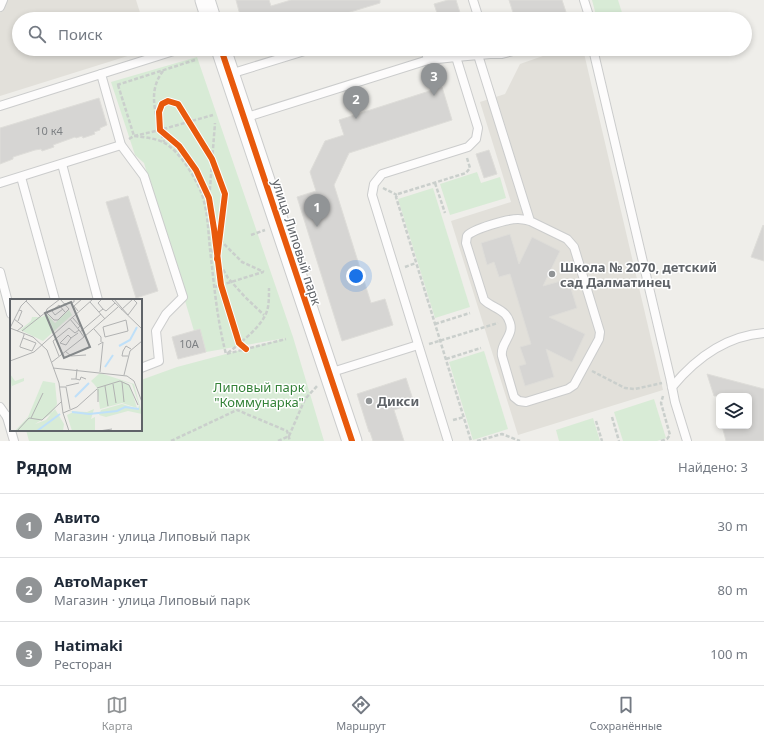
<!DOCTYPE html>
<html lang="ru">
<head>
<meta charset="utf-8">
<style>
	:root { --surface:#fff; --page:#f6f6f7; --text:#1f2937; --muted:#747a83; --line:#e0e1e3; --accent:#919496 }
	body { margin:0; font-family:"Noto Sans",sans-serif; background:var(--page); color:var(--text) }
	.controls { position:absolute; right:12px; bottom:12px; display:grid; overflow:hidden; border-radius:6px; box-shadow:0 2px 6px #0003 }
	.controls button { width:36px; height:36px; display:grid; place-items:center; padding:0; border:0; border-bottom:1px solid var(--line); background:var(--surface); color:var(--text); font:20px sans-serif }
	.you { position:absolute; left:356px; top:276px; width:14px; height:14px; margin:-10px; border:3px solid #fff; border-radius:50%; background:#1a73e8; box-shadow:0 0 0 6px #1a73e833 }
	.badge { display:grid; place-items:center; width:26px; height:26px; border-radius:50%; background:var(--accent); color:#fff; font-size:13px; font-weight:700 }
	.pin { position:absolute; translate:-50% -33px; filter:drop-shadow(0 1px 2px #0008) }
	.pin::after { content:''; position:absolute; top:21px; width:14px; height:12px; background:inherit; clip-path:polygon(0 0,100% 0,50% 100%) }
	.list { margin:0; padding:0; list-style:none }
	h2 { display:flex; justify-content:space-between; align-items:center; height:52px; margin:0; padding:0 16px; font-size:17px }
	h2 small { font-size:13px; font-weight:400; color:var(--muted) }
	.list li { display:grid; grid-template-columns:26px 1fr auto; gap:12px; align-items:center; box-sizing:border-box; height:64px; padding:0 16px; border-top:1px solid var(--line) }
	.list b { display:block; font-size:15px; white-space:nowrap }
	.list p { margin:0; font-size:13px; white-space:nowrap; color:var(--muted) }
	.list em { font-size:13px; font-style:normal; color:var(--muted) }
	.icon { flex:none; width:22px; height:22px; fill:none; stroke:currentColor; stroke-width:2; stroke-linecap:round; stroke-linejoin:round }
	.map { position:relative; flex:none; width:764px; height:441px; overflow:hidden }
	.search { position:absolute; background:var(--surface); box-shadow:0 2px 6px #0003; left:12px; right:12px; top:12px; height:44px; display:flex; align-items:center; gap:10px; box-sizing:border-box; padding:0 14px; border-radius:22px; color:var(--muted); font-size:15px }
	.sheet { height:244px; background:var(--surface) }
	nav { display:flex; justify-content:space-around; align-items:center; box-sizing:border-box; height:56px; border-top:1px solid var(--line); background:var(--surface); font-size:11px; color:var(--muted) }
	nav a { display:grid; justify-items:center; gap:2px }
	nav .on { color:var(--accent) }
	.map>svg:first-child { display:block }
</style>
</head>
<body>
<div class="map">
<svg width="764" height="441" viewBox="0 0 764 441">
	<rect width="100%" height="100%" fill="#efeeea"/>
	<g fill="#e2e0da">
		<polygon points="0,0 136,0 142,19 19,19 19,49 150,49 0,96"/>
		<polygon points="563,49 583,49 663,390 518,435 451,221 511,202 480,102 505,94 520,64"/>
	</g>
	<g fill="#d8ebd6">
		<polygon points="592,0 618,0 624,19 597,19"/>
		<polygon points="197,57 293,337 324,441 29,441 26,430 141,430 141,380 177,367 286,338 206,352 200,330 194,331 144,163 135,155 111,82"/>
		<polygon points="477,172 481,183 500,177 506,198 450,215 440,184"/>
		<polygon points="433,188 470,307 435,318 398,199"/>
		<polygon points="484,351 508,429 473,440 449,362"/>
		<polygon points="654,399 666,438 657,441 623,441 614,412"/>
		<polygon points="593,418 600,441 559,441 556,430"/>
	</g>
	<g fill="#d6d5d3" stroke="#deddd9">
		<polygon points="236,0 269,0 271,6 291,0 380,0 380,3 327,19 241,19"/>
		<polygon points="448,0 456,0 462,19 439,19 434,4"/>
		<polygon points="509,0 562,0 567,15 555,19 515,19"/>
		<polygon points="442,87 452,120 349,153 334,185 371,303 385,299 393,325 342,341 297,197 316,191 310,172 325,141 344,135 339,120"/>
		<polygon points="99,98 107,125 100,128 100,130 94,132 95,134 83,138 82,136 76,138 75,137 53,145 54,147 42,151 41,149 35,150 13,157 13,159 0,164 0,128"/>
		<polygon points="489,150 497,174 484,178 476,154"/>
		<polygon points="128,196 158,291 136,298 106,202"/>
		<polygon points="763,225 764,226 764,261 751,257"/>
		<polygon points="510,234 519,264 532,237 560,251 543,286 568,279 577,308 549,317 585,334 572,362 546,349 554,377 525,386 519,366 526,364 520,347 531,344 510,274 499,277 494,262 487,265 481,243"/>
		<polygon points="200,329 206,352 178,359 172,337"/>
		<polygon points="707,374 764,389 764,441 726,441 722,426 749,426 749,396 714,396"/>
		<polygon points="406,378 414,403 394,410 404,441 373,441 370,432 369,432 357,394"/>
	</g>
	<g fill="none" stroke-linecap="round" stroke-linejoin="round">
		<g stroke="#cbcccc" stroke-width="10">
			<g id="service">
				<polyline points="473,0 479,19"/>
				<polyline points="584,0 590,19"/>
				<polyline points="0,7 3,0"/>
				<polyline points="406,19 408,19"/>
				<polyline points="425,49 428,60"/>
				<polyline points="593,49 670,377 675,402 687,441"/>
				<path d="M478 55 530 221C526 220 522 219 518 219 507 219 473 229 467 236L466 243 484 300C490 306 499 308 505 314 508 317 509 320 510 323 514 336 500 343 502 356L514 397 519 401 526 402 568 389 574 385 599 339 600 332 574 247 567 239 530 221"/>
				<polyline points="456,57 490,54 502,54 520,49"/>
				<polyline points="101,74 180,49"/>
				<polyline points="230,74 311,49"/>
				<polyline points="0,106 101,74 121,145 144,176 183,297 166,314 156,331 159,361 141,368"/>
				<polyline points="244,118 428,60 456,57 478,128 476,139 468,147 382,174 374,184 372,195 448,441"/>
				<polyline points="62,164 98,300"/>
				<polyline points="21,177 55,300"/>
				<polyline points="0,183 121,145"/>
				<polyline points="0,272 11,314"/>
				<polyline points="329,373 418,345"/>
				<path d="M672 387C696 358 725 336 764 333"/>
				<polyline points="0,407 7,417 11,416"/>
				<polyline points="7,417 14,441"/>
			</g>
		</g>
		<g stroke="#cbcccc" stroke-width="21">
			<g id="tertiary">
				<polyline points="205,0 211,19"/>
				<polyline points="221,49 352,441"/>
			</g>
		</g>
		<g stroke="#cacfcc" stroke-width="2.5" stroke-dasharray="4 2" stroke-linecap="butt">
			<polyline points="171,19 173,14"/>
			<path d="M163 71C146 93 157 118 164 142"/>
			<polyline points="117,85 195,60"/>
			<path d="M118 85 134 136C143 137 154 138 163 142 179 150 195 177 201 192 208 210 208 230 210 249 214 284 217 320 226 354L286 339"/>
			<polyline points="129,139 134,136 160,130 213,115"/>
			<polyline points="467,158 470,168 466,173 398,194 396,197 471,441"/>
			<polyline points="435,183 445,213"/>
			<polyline points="383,188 397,195"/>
			<polyline points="208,214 215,123"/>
			<polyline points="208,219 222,242 242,262 264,272"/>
			<polyline points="251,235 265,230"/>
			<polyline points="211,249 228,278 245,297 264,315"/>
			<polyline points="405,267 416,263"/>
			<polyline points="215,287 263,272"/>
			<polyline points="435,324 470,313"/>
			<polyline points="429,344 498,323"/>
			<path d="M228 353C241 342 265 325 268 307 269 301 269 294 269 288"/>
			<polyline points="446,359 481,348"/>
			<polyline points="592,371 625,388 635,389 662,383"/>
			<polyline points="612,417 619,441"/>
			<polyline points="453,420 464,417"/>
			<polyline points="596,421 602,441"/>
			<polyline points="171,441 237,410 287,431 290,441"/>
			<polyline points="278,441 289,436 305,399 318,385"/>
			<polyline points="477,441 502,434 520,441"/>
			<polyline points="661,441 667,439 670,435 661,403 663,396"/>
		</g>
		<use href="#service" stroke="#fdfcfc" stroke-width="8"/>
		<use href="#tertiary" stroke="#fdfcfc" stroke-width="19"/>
		<g stroke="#fff" stroke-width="8">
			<g id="cycleway">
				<polyline points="221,49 352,441"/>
				<polyline points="217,259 225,194 212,159 178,104 168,101 162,104 159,112 160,130 179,146 196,170 209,198 214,229 221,285 239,343 246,349"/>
			</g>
		</g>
		<use href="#cycleway" stroke="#e8590c" stroke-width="6"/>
	</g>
	<g fill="#919496" stroke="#fff" stroke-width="1.5">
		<circle cx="552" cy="274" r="4"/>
		<circle cx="369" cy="401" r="4"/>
	</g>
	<g text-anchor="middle" stroke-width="3" stroke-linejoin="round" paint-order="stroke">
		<g font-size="11" fill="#7e8184">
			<text x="49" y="135">10 к4</text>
			<text x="189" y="348">10А</text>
		</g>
		<g font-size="13" fill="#5f6368" stroke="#fff">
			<text transform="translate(297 242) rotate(72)" y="5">улица Липовый парк</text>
		</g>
		<g font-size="13" font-weight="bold" fill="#5f6368" stroke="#fff" text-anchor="start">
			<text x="560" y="272">Школа № 2070, детский<tspan x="560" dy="15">сад Далматинец</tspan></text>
			<text x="377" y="406">Дикси</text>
		</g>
		<g font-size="13" fill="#348238" stroke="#fff">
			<text x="259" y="392">Липовый парк<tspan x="259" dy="15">"Коммунарка"</tspan></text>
		</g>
	</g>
	<g transform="translate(10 299)">
		<rect width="132" height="132" fill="#efeeea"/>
		<path d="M59 11 62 16 33 42 10 31 21 22 22 18H32L37 15 45 24ZM90 74 124 85 132 115 118 112 96 118 89 116 91 111 112 105 128 110 129 106 122 85 112 82 120 86 127 109 112 104 90 110 87 89 84 85 93 80 84 85 81 82ZM0 75 5 82 14 79V82L2 87V91ZM33 82 45 84 47 105 41 115 25 125 36 121 45 110 54 125 53 132H5L18 118ZM84 110 81 120 85 118V132H62L57 116 63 113 58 112 77 113Z" fill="#d8ebd6"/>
		<path fill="none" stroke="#bfe0f9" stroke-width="2" d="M109 47 120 41 127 28M95 68 103 56M65 98 79 84M62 113 79 115 107 112 115 108 129 110M27 132 50 115"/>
		<path fill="none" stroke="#b1b2b2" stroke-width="1" d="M50 0 59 10 48 21H44L36 13 37 10ZM101 0 132 30M104 0 118 16M16 2 31 18M80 3 95 20M54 5 64 3V0M53 10 45 16 42 12 49 6 55 13M93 10 96 12 105 4M111 11 123 0 127 4 118 16M68 12 64 7 72 0M89 13 93 10 88 4 92 0M62 18 70 27 68 29M4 20 13 27 7 32M116 21 118 32 95 38 93 28ZM8 22 12 12 9 11M0 29 11 7 18 0M0 29 23 38 37 51 49 84 53 114 59 132M84 30 91 38V43M69 31 74 38 108 8M12 32 36 13M70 33 91 15M13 39 26 44 22 52 10 48V47L14 36V35M61 39 56 46 50 44 58 36 61 39 68 34M88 46 93 43 90 73M55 52 61 57 76 56M49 57 43 42 59 29 65 34 69 31 60 20M118 57H112L113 52 116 47 121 50M0 62 24 53 83 0M42 63 74 38M43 69 117 77 124 82 132 103M114 76 120 52 132 42M61 80H66L67 70M66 80 70 81 71 78 76 80M112 83 114 103M103 85 106 104M56 87 69 84M95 87 98 107M50 88H56L60 110M87 89 110 82 119 86 128 106M88 103V90M53 114 67 108 87 90M21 119 33 94M7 132 19 119 32 121 51 103M89 132 102 130"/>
		<path fill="#84888a" fill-opacity="0.15" stroke="#84888a" stroke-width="2" d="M61 3 80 48 54 59 35 14Z"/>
		<rect width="132" height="132" fill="none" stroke="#5f6368" stroke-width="2"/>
	</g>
</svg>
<div class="controls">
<button><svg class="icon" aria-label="layers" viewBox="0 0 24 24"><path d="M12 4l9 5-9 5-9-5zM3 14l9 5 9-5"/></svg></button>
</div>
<div class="you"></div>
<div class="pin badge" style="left:317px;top:227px">1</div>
<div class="pin badge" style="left:356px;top:119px">2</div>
<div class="pin badge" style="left:434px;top:96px">3</div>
<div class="search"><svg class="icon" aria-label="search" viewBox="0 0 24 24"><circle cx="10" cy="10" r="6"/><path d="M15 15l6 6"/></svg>Поиск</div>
</div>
<section class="sheet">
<h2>Рядом<small>Найдено: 3</small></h2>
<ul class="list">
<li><span class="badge">1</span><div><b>Авито</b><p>Магазин · улица Липовый парк</p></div><em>30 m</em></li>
<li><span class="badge">2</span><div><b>АвтоМаркет</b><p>Магазин · улица Липовый парк</p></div><em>80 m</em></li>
<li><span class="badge">3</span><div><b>Hatimaki</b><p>Ресторан</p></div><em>100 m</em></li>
</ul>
</section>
<nav>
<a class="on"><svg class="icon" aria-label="map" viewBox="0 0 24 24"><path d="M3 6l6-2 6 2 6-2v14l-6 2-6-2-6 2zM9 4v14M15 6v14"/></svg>Карта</a>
<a><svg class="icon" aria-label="directions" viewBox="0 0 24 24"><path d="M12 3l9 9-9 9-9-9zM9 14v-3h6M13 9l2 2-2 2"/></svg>Маршрут</a>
<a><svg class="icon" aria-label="saved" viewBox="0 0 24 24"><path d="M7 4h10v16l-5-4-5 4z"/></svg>Сохранённые</a>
</nav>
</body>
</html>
